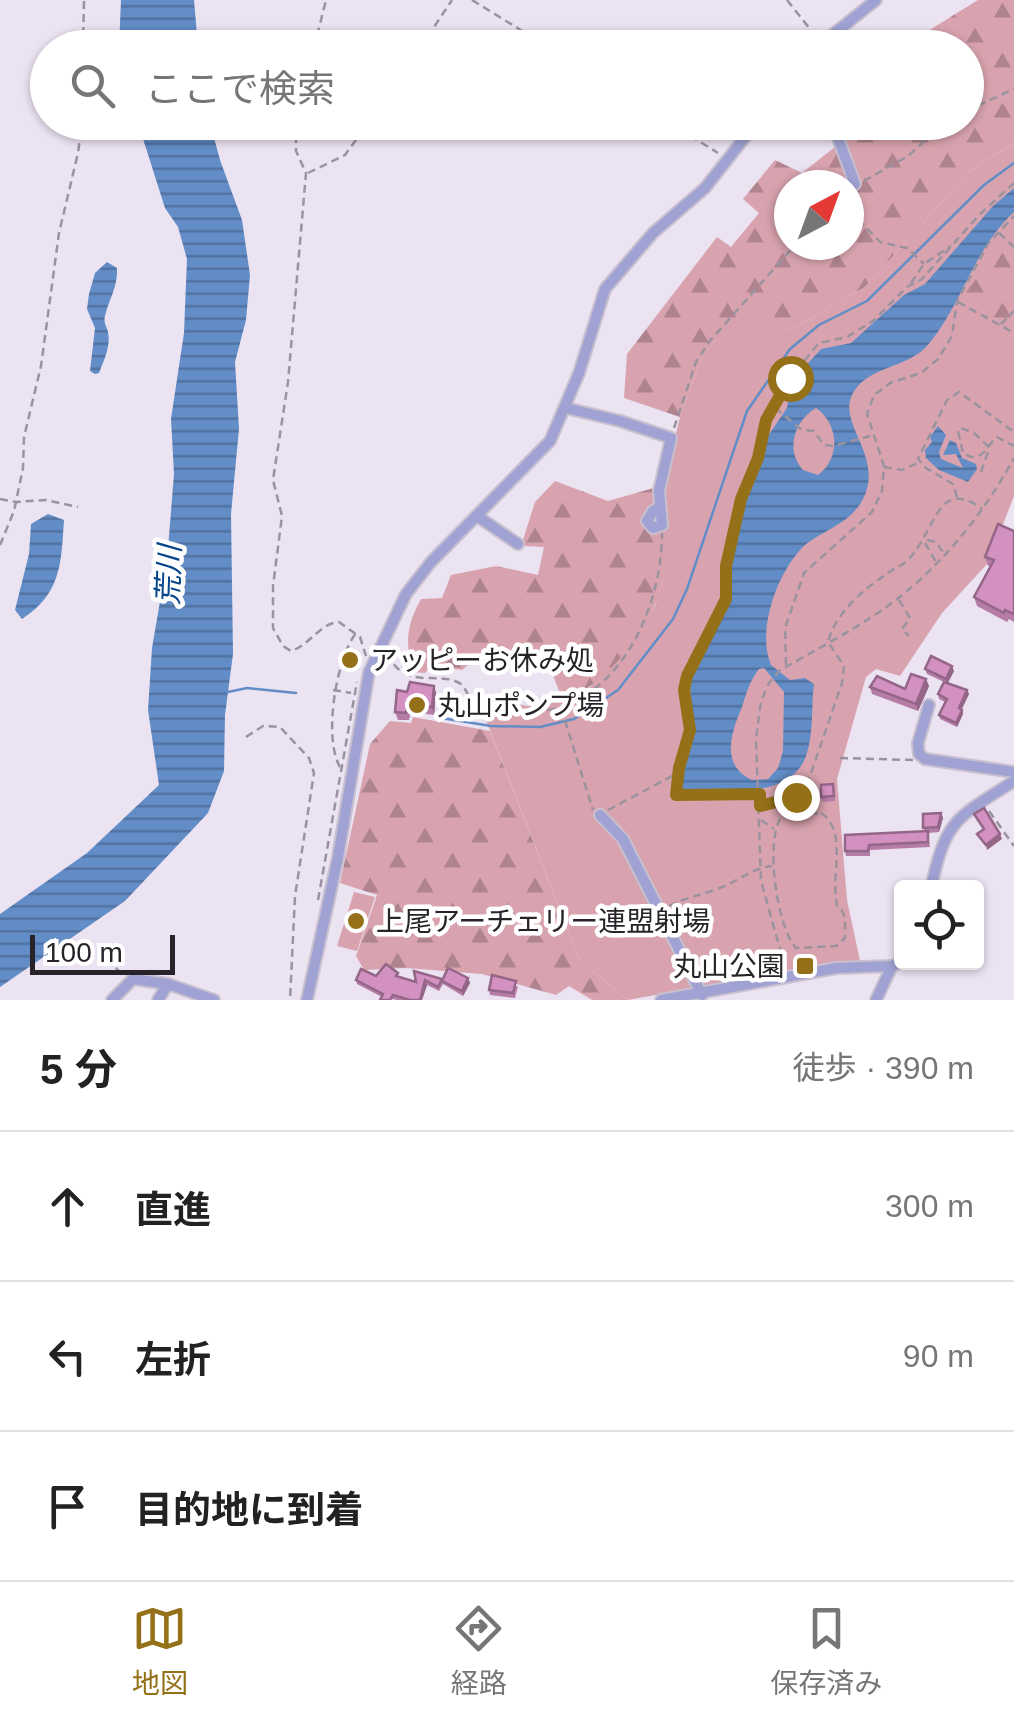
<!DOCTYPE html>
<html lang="ja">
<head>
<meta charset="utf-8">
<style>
	:root { --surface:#fff; --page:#f2f2f2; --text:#222; --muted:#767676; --line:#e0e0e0; --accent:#947119 }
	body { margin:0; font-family:Helvetica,"Noto Sans JP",sans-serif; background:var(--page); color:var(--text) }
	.controls { position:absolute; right:30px; bottom:30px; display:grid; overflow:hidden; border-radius:10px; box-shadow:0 2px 8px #0004 }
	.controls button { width:90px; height:90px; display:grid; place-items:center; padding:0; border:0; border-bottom:2px solid var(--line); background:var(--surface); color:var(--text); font:50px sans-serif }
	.compass { position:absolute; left:774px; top:170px; width:90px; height:90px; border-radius:50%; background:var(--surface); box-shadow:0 2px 8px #0004; rotate:41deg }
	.scale { position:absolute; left:30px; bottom:25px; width:145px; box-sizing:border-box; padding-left:10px; border:5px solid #272329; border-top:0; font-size:28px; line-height:35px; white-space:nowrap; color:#272329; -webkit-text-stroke:8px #fff; paint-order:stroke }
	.stop { position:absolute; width:30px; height:30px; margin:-22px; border:8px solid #947119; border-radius:50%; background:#fff }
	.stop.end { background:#947119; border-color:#fff; box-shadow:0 2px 10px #0008 }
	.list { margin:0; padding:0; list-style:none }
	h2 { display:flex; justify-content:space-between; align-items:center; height:130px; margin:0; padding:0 40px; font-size:42px }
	h2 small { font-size:32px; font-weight:400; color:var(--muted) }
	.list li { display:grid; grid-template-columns:65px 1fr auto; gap:30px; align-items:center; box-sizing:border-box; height:150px; padding:0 40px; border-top:2px solid var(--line) }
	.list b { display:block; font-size:38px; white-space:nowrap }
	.list em { font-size:32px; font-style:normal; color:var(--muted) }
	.icon { flex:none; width:55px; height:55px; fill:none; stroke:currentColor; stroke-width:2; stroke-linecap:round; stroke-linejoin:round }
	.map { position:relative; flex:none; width:1014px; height:1000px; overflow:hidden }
	.search { position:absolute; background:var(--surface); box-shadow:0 2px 8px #0004; left:30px; right:30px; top:30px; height:110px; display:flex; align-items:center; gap:25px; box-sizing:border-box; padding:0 35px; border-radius:55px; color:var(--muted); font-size:38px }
	.sheet { height:580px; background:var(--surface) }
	nav { display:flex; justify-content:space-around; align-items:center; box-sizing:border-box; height:140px; border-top:2px solid var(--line); background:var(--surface); font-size:28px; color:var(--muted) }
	nav a { display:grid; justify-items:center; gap:5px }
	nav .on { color:var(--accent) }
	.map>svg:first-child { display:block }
</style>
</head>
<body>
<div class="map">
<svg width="1014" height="1000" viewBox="0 0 1014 1000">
	<defs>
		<pattern id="forest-firs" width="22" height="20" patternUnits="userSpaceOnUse" patternTransform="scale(2.5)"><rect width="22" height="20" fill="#d8a3ae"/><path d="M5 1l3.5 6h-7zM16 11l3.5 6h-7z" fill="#af848e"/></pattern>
		<pattern id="water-rules" width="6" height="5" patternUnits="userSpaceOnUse" patternTransform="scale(2.5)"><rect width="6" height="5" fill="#628dc7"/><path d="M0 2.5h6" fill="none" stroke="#5173a2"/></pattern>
	</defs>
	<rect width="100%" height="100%" fill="#ebe2f2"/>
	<g fill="#d8a3ae">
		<polygon points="1014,143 1014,496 988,563 942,613 900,676 876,669 866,677 837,779 847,900 860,961 796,969 628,1000 580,961 477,697 528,706 563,701 583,694 626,651 655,606 662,583 666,521 662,492 680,417 702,358 731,320 791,330 865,287 970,171"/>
		<polygon points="354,892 375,897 357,951 337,946"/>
	</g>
	<g fill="url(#forest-firs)" fill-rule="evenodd">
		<path d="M978 0H1014V143L970 171 865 287 791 330 731 321 702 358 680 417 624 398 627 354 717 237 731 247 759 213 743 199 775 160 802 173 854 132 855 123 966 122V48L902 47ZM789 185H849V245H789Z"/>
		<polygon points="1014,228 1014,349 961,299"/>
		<path d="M555 481 608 501 664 485C665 519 669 554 661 587 650 630 605 686 563 701L544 652 468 665 462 670 432 665 425 673 413 672C405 643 406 626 421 599L442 598 451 575 496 566 538 575 544 547 521 546 535 502Z"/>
		<polygon points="413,717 490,731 580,961 628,1000 592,1000 569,986 556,995 482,974 406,968 364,970 356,956 377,895 340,883 370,744 390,721 411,723"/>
	</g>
	<g fill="url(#water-rules)" fill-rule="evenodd">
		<polygon points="121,0 194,0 198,47 119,47"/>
		<polygon points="138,123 210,123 220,160 242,220 250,275 246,320 235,362 239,429 231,514 233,654 225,715 224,771 208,813 125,901 0,987 0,914 87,853 159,785 148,710 152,648 167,561 174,474 171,419 184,333 187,259 178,227 165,208"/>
		<path d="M1014 188V212C972 251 963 304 927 346 906 369 866 366 852 395 838 424 883 456 864 497 852 523 825 529 805 545 778 570 756 630 771 665L790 680 805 678 814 684C811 707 814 734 806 756 790 801 720 790 682 791V769L692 745 690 675 729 598V567L745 500 761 462 766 439 787 408 791 382 821 349 851 343 904 295 925 284 993 206ZM816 408C839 424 841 458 818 475L803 470C785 450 794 421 816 408ZM764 668 784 692 783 751 778 768 768 779 752 780C720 765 731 733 742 707 747 692 749 682 759 669Z"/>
		<path d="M107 262 117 268C118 287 109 299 105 316 103 323 107 326 108 332 111 346 104 360 99 373L95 374 90 371 95 328 87 309 89 294 95 273Z"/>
		<polygon points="938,426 946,435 939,452 941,459 963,468 956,454 943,455 950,440 956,443 962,458 976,464 977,469 968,482 939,470 926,458 925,450 932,442 930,437"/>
		<path d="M48 514 64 520C61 562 62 593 22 619L15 610 29 554 31 524Z"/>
	</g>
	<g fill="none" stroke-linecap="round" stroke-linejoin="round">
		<g stroke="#628dc7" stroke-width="2.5">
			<polyline points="228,692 247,688 296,693"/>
			<polyline points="435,717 491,726 540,727 574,719 618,690 673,619 687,589 747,411 790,349 819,325 867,301 984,185 1014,163"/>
		</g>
		<g stroke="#c8c0ce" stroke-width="14">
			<g id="minor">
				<polyline points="816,48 876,0"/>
				<polyline points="832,122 855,184"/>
				<polyline points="833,128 843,132 846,130 846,122"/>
				<polyline points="566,408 620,421 671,438 659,491 662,525 653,528 647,521 653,511 660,507"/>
				<polyline points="477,516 518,544"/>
				<polyline points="929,705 918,743 919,754 925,759 1014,772"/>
				<polyline points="600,815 623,839 702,995"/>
				<path d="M931 888C946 818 957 818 1014 781"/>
				<polyline points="112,1000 133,979 168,984 214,1000"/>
				<polyline points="158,1000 168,984"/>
				<polyline points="307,1000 338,857 369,672 406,594 431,562 550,441 579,373 605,289 653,233 705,188 757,122"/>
				<polyline points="661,1000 836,968 892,966 902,962"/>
				<polyline points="876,1000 892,966"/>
			</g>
		</g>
		<g stroke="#9a939f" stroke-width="2.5" stroke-dasharray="8 5" stroke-linecap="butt">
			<polyline points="472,0 550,48"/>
			<polyline points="787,0 814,34"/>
			<polyline points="83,48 84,0"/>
			<polyline points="314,48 326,0"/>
			<polyline points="420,48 452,0"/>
			<polyline points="966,111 1014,89"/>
			<path d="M296 122V151L306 173 288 382 273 480 282 516 273 586V628L283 646 291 651C310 645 320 623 339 622L360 637 366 656"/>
			<polyline points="668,122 718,153"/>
			<polyline points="308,173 345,155 369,122"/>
			<polyline points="864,181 908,156 946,122"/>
			<polyline points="849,210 880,242 907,248 924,264"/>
			<polyline points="999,233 1014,247"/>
			<polyline points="911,283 924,264 951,246"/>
			<polyline points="958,302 1014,333"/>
			<polyline points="1001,324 1014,311"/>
			<polyline points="775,408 802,430 814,431 824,445 833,446 870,436"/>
			<polyline points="674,428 696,362 709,342 795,245"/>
			<path d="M989 447 974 433 961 428 958 431 963 453 971 457C985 458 988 444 997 437L1014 446"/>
			<polyline points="884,467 902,470 918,463"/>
			<polyline points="981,472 989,449"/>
			<polyline points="957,497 953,484 926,468 918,459 947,400 959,392 1014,432"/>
			<polyline points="0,499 16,502 46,500 78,507"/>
			<polyline points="927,540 936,542 943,552"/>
			<polyline points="925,543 936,562"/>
			<polyline points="0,545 14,511 23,468 24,437 41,366 59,233 78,153 82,122"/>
			<polyline points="899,600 910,618 902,629 909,636"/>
			<path d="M391 652V660C409 690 440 670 461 684 467 689 467 698 475 702 481 705 490 705 497 707 602 736 662 622 662 533"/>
			<polyline points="786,665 785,628 804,573 872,512 882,491 884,466 867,414 874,395 890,383 921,373 938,359 952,336 957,301 988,244 1014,216"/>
			<polyline points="333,690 351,693"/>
			<polyline points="561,708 593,810"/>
			<polyline points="246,737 263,726 280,727 309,758 314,773 295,896 290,1000"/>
			<polyline points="840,758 913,760"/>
			<path d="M340 767C323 738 336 659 356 633"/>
			<polyline points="809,783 818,789"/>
			<polyline points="760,794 677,795 679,768 690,730 684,690 687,676 726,599 726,566 738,512 758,459 771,410 790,378 819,343 847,337 873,321 907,287 922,279 979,215 1014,183"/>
			<path d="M761 806C782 804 798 800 808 782L842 683 844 666 828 642C835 613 864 589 888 573 894 568 902 566 908 560 924 544 934 512 946 503 958 494 972 501 982 509"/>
			<polyline points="608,810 676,774"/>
			<polyline points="989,811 1014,846"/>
			<path d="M821 813C847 830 832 872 836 899 838 915 837 899 843 913 846 920 845 931 845 938L836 946 796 948C777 928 764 838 782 816Z"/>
			<polyline points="761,820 774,829"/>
			<polyline points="318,900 357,682"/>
			<path d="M669 906C685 898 700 895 717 889 736 883 751 868 772 866"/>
			<polyline points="114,956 113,965 122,974"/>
			<path d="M785 967 761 881 756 739 761 701 769 683 779 671C818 648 861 627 897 599 944 563 986 510 1014 458"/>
		</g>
		<use href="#minor" stroke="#a0a2d3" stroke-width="10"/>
	</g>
	<g fill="#b57da6">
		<polygon points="1014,531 1014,622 1009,619 1007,622 977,606 974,597 990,566 988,566 985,557"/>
		<polygon points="925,669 954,671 948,683 967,690 969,694 962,709 963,714 957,727 940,719 939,715 945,702 939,699 938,694 944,682 927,674"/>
		<polygon points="926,679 929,686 918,711 872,694 870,687 905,689"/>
		<polygon points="434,686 436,693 434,715 411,712 409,720 398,720 395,712 407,692"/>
		<polygon points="835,789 835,801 823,802 821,797"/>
		<polygon points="941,813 943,818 939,832 928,833 930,847 870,850 870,856 846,856 845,851 925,831 923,828"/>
		<polygon points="376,976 399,977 416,982 468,978 470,983 463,996 443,984 439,991 427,985 422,1000 397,1000 382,997 357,984 356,980"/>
		<polygon points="518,986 515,998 490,995 489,990"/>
	</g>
	<g fill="#946687">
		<polygon points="952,666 954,671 947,684 946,679"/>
		<polygon points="926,679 929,686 918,711 916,704"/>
		<polygon points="434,686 436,693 434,715 432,707"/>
		<polygon points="967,690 969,694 960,712 959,708"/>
		<polygon points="962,710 963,714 957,727 956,723"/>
		<polygon points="941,813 943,818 939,832 938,827"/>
		<polygon points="1000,834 1002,839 987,850 986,845"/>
		<polygon points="468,978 470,983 463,996 462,991"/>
		<polygon points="425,980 427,985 422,1000 420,1000"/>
	</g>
	<g fill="#d391c1" stroke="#946687" stroke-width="2.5">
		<polygon points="998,524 1014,531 1014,614 1005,610 1004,613 974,597 994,560 985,557"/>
		<polygon points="931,656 952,666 946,679 925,669"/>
		<polygon points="911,674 926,679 916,704 870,687 877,676 905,689"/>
		<polygon points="410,682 434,686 432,707 408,704 406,713 395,712 397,690 407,692"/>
		<polygon points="944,682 967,690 959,708 962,710 956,723 939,715 947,699 938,694"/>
		<polygon points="833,784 834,796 821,797 821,785"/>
		<polygon points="984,808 1000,834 986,845 977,834 984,829 974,814"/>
		<polygon points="941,813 938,827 923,828 923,814"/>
		<polygon points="928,831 928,842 869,845 868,851 845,851 845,835"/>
		<polygon points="386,964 398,973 396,976 416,982 414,971 442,979 438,987 425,980 420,1000 410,1000 393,995 390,1000 380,1000 383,994 356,980 361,969 376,976"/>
		<polygon points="448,968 468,978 462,991 442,981"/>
		<polygon points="492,975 516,981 513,993 489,990"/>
	</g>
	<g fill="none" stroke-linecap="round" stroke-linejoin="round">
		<polyline stroke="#947119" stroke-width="12" points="790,378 766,420 758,458 741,499 726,566 726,599 687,676 684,690 690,730 679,768 676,795 760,794 760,806 796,797"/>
	</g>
	<g fill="#947119" stroke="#fff" stroke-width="4">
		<circle cx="350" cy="660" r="10"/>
		<circle cx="417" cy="705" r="10"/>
		<circle cx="356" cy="921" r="10"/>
		<rect x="795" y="956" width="20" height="20" rx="5"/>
	</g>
	<g text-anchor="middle" stroke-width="9" stroke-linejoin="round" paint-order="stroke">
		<g font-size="28" fill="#272329" stroke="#fff" text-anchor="start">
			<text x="370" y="670">アッピーお休み処</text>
			<text x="437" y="715">丸山ポンプ場</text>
			<text x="376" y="931">上尾アーチェリー連盟射場</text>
			<text x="785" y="976" text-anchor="end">丸山公園</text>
		</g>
		<g font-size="30" font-style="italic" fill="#07458b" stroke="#fff">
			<text transform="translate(169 575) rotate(-88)" y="10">荒川</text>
		</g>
	</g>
</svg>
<div class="controls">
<button><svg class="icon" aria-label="locate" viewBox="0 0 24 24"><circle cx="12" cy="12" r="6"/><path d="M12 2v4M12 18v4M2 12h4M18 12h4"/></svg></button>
</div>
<svg class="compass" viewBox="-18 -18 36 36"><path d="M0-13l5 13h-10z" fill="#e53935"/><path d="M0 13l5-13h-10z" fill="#767676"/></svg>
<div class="scale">100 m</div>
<div class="stop" style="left:790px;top:378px"></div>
<div class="stop end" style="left:796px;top:797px"></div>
<div class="search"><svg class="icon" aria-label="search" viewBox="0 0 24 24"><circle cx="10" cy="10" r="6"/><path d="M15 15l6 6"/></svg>ここで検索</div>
</div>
<section class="sheet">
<h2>5 分<small>徒歩 · 390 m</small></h2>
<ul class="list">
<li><svg class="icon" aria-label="ahead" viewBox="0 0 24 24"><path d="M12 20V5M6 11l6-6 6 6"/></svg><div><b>直進</b></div><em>300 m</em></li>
<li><svg class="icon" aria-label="left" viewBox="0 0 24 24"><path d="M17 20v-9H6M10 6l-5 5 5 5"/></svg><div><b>左折</b></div><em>90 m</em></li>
<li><svg class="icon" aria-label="arrive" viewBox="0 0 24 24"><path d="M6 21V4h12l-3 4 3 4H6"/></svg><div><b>目的地に到着</b></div></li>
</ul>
</section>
<nav>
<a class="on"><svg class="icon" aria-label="map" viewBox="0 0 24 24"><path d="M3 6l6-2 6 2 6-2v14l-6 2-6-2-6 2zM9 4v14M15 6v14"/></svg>地図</a>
<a><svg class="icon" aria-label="directions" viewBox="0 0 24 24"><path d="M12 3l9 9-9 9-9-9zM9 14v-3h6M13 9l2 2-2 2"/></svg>経路</a>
<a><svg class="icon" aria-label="saved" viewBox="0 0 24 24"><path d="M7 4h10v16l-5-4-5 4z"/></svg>保存済み</a>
</nav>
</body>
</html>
